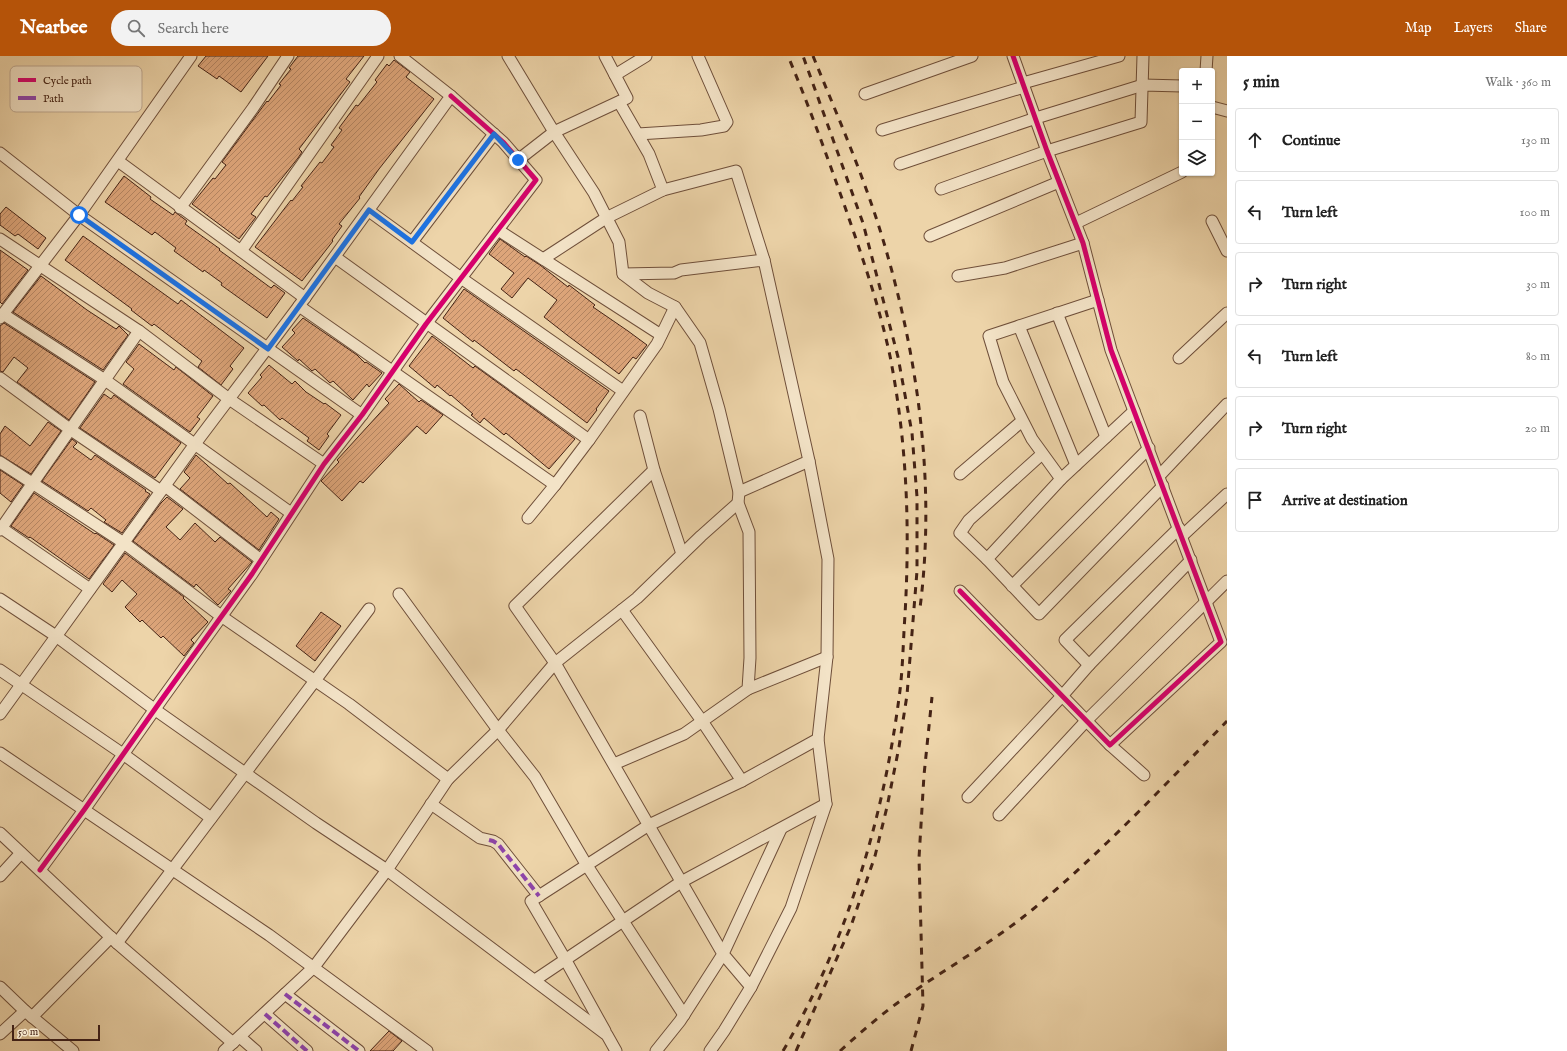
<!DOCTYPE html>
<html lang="en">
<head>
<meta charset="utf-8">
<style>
	:root { --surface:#fff; --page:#f2f2f2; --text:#222; --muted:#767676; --line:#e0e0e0; --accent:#b45309 }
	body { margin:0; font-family:"IM FELL English",serif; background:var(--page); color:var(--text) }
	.controls { position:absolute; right:12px; top:12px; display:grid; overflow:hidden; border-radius:4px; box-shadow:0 1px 3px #0004 }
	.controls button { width:36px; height:36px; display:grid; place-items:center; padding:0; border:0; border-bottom:1px solid var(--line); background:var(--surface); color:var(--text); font:20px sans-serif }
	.scale { position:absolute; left:12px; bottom:10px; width:88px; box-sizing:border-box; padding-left:4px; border:2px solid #452315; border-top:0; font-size:11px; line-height:14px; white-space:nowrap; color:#452315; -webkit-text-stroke:3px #f3e3c7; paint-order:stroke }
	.stop { position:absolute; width:12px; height:12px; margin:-9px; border:3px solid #1a73e8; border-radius:50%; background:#fff }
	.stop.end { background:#1a73e8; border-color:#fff; box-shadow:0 1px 4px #0008 }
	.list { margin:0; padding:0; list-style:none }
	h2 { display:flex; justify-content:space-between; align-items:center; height:52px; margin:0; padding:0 16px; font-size:17px }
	h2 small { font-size:13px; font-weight:400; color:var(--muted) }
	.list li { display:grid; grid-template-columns:26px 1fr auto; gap:12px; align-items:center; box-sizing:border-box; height:64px; margin:0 8px 8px; padding:0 8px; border:1px solid var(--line); border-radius:4px }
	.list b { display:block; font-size:15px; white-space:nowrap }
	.list em { font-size:13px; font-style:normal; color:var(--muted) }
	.icon { flex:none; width:22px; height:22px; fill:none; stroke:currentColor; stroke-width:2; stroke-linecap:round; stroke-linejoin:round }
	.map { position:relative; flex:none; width:1227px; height:995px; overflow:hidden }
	header { display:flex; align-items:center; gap:24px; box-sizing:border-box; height:56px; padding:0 20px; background:var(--accent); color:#fff }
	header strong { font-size:19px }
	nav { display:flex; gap:22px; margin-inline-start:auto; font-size:14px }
	.search { width:280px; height:36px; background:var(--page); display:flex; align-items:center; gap:10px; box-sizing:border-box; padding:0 14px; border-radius:22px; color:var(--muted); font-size:15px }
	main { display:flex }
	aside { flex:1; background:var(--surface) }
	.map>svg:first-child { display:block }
</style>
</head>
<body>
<header>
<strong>Nearbee</strong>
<div class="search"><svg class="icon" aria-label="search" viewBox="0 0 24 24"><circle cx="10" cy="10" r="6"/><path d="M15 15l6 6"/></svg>Search here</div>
<nav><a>Map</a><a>Layers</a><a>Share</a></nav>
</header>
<main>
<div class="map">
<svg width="1227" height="995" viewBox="0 0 1227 995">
	<defs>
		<pattern id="building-hatch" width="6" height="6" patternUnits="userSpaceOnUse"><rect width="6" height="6" fill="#dda57a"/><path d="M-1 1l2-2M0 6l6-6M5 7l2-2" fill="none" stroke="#b58663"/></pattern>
	</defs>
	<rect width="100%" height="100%" fill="#edd4a9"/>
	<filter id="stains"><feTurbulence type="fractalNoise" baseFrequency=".005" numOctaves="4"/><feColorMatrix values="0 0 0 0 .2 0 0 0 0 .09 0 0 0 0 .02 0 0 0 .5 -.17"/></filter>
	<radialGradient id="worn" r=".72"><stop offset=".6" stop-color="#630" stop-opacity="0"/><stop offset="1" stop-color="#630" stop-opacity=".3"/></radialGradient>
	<g fill="url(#building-hatch)" stroke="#452315">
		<polygon points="206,0 268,0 241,36 219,20 217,23 198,10"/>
		<polygon points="298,0 364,0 346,23 350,26 299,93 302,96 298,102 267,141 265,140 251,158 256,161 239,183 192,148 213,122 215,123 226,109 222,106 267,45 268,46 281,29 279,28 291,13 289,12"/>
		<polygon points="394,4 410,16 406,21 434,43 379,113 359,141 360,142 339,168 342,170 332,184 333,185 302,225 255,191 291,144 292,145 303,131 301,130 320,106 322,107 334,91 331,89 342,74 339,72 356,49 358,50 377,26 375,24 387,8 389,10"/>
		<polygon points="124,120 151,141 150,143 173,159 175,156 187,165 185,168 220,193 219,194 237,207 271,232 274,229 285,237 267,262 221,229 222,227 204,214 203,216 174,195 176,192 155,176 152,179 105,146"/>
		<polygon points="6,151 46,182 38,193 18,178 15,180 0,169 0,158"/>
		<polygon points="83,180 178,248 181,244 244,292 230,310 233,313 221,329 198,311 202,305 154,268 152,270 131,254 132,253 65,204"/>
		<polygon points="500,183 525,201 526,200 540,209 568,231 569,229 595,249 593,251 628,275 647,289 636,303 633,301 619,318 567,279 544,261 557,244 528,222 512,242 501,233 514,217 489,198"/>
		<polygon points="0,194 28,214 2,248 0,246"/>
		<polygon points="41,220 87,254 116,273 119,270 128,279 103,314 13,256"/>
		<polygon points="464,233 609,335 596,353 597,354 587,367 516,313 514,315 474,284 473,286 443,262"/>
		<polygon points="303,262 357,299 365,307 366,306 382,317 369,331 367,328 353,344 333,325 330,327 315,313 312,315 299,303 298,305 282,291 295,277 292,274"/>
		<polygon points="4,267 95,326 69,364 17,326 28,312 14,301 3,316 0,315 0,270"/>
		<polygon points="432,280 473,312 475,310 575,383 549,413 506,377 504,379 484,362 480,367 471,359 473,358 451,339 450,340 437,329 435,332 409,310"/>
		<polygon points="139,288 174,314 176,311 213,340 197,361 200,363 190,376 123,328 134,313 126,306"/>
		<polygon points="269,309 292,328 295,325 306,336 324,348 325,347 341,359 327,378 329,380 319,394 307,385 309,382 282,362 280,364 264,349 262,350 248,337 262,321 260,319"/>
		<polygon points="399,328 419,346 421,344 443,359 426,378 417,370 363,427 360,425 342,445 321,425 339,406 337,404 389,347 385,343"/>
		<polygon points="104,338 111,343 114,339 181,387 155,422 80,372"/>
		<polygon points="48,366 61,375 31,418 0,399 0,378 5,370 30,390"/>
		<polygon points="72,383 77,387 73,391 91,404 95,399 146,434 145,435 150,438 122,477 104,466 106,464 91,452 88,455 42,425"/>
		<polygon points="196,399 228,428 230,427 267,461 271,456 279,463 259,494 180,433 190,422 184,416"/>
		<polygon points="0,414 23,429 11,446 0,437"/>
		<polygon points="34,437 95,478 96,477 114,489 89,523 30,481 29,482 11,470"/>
		<polygon points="167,441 183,453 166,471 180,484 195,467 215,486 220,481 252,506 228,533 231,535 218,549 196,528 194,531 133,485 161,447"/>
		<polygon points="125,497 184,541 183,542 187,546 208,566 191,584 194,587 184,600 163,580 161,582 142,564 140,566 125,551 137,538 122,524 112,536 103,528"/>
		<polygon points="321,556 341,570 315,605 296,590"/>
		<polygon points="389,975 402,985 393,995 370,995"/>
	</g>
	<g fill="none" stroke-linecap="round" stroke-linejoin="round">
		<g stroke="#6f4f3a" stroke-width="13">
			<g id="minor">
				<polyline points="508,0 554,76 594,137 619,186 623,218 648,237 675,251 700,287 719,353 739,436 738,447 749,476 750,602 748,633 684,678 614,708"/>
				<polyline points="1206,15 1207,0"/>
				<polyline points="615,19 646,0"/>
				<polyline points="1023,27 1119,0"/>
				<polyline points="865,38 972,0"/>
				<polyline points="619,46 649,98 663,134"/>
				<polyline points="1212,51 1227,55"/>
				<polyline points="882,74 1024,31"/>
				<polyline points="638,78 701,74 724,70 727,66 698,0"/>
				<polyline points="0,97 79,159 362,359"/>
				<polyline points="518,104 554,76 627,42 605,0"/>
				<polyline points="118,105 305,242"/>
				<polyline points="900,108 1036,62 1143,29 1182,30"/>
				<polyline points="941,133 1047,95 1141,66 1143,0"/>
				<polyline points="180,152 253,52 288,0"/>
				<polyline points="369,155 461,222 623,335"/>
				<polyline points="1212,165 1227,195"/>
				<polyline points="1076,167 1182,116"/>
				<polyline points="498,174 661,279"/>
				<polyline points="930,180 1059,126"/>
				<polyline points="0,183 139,275 229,343 324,408"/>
				<polyline points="412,186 494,78"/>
				<polyline points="241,195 378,0"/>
				<polyline points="335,201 589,384"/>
				<polyline points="543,203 606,162 663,134 736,115 764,204"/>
				<polyline points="623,218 674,217 681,214 764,204 809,405 739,436"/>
				<polyline points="958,220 1005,212 1083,187"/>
				<polyline points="1098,244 989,280 1003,326 1032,383 1061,423 1134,355"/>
				<polyline points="299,250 555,429 589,384 657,288 675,251"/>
				<polyline points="1057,257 1106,381"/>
				<polyline points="3,258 105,324 291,457"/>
				<polyline points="0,262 79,159 191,0"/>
				<polyline points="1019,270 1076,409"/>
				<polyline points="1179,302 1227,257"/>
				<polyline points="0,322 71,374 161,435"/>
				<polyline points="640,360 654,414 682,498"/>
				<polyline points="1042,398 969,464 960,477 987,503 1061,423"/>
				<polyline points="0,406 124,487 221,560 349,648 448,723"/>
				<polyline points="654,414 515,550 555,607 723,898 680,965 656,995"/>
				<polyline points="960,418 1022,365"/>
				<polyline points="1159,420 1227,348"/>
				<polyline points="165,430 261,504"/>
				<polyline points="528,462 555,429"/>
				<polyline points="0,471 90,533"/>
				<polyline points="0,474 139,275"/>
				<polyline points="1182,480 1227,438"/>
				<polyline points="987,503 1039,558 1163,430"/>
				<polyline points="1012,530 1149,392"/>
				<polyline points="960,535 1110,689 1221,586 1111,294 1083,187 1047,95 1013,0"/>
				<polyline points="399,538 498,674 535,721 586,808 684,959"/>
				<polyline points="0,543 56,580 154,653 316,767 387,814 607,979 616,995"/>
				<polyline points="622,554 702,665 742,725"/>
				<polyline points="1089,609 1065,584 1179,472"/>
				<polyline points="0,614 123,698 211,762"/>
				<polyline points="748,633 827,601"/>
				<polyline points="0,658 195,388 299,250 451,40 400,0"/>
				<polyline points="1110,689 1144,719"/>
				<polyline points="0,697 269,879 427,995"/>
				<polyline points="968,741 1062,640 1089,609 1191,504"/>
				<polyline points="431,748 480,782 493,785 498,788 539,840"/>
				<polyline points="999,759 1086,665 1227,525"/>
				<polyline points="781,773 723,898 751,931 791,852 826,748 818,683"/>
				<polyline points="0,777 117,887 233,987"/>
				<polyline points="40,814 84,754 162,643 252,518 324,408 362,359 426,268 536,124 503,86 451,40"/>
				<polyline points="0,820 21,797"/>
				<polyline points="117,887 369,553"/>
				<polyline points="535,924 681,826 826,748"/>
				<polyline points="0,931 25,955 73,995"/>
				<polyline points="285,938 359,995"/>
				<polyline points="265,958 307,995"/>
				<polyline points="32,961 111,881"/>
				<polyline points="605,975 565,903 531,845 649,769 742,725 818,683 827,601 828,503 809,405"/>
				<polyline points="0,978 25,955"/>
				<polyline points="240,981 256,995"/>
				<polyline points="224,995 314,911 387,814 448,723 498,674 555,607 637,542 701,480 738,447"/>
				<polyline points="710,995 724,975 751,931"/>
			</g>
		</g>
		<use href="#minor" stroke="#f3e3c7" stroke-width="11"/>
		<g stroke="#452315" stroke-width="3" stroke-dasharray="7 7" stroke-linecap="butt">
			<path d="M813 0C840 66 869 132 888 201 920 314 935 435 920 552"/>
			<path d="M783 995C846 888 883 764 899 642 903 614 903 586 905 559 910 470 907 387 890 300 879 249 862 200 845 151 827 100 809 50 788 0"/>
			<polyline points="796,995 851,870 875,800 887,751 899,691 907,639 917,515 917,441 912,377 898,301 863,167 803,0"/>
			<path d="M840 995C862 975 885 955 910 938 950 910 994 885 1032 854 1102 796 1164 730 1227 665"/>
			<polyline points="911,995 923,950 919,802 924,719 932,641"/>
		</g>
		<g stroke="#8e44ad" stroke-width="4" stroke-dasharray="8 4" stroke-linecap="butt">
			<polyline points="489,784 493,785 498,788 539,840"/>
			<polyline points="285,938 359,995"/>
			<polyline points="265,958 307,995"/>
		</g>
		<g stroke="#f3e3c7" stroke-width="8">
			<g id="cycleway">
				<polyline points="960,535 1110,689 1221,586 1111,294 1083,187 1047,95 1013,0"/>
				<polyline points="40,814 84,754 162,643 252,518 324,408 362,359 426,268 536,124 503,86 451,40"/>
			</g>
		</g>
		<use href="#cycleway" stroke="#d6006c" stroke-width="5"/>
	</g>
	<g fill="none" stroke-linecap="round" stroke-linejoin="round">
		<polyline stroke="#1a73e8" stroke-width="5" points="79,159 268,293 369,154 412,186 494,78 518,104"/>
	</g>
	<rect x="10" y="10" width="132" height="46" rx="6" fill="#f3e3c7" stroke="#bfa992" stroke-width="1"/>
	<rect x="18" y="22" width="18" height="4" fill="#d6006c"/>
	<rect x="18" y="40" width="18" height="4" fill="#8e44ad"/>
	<g font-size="11" fill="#452315">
		<text x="43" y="28">Cycle path</text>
		<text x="43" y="46">Path</text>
	</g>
	<rect width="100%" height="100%" filter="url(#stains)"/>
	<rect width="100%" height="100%" fill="url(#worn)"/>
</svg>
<div class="controls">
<button>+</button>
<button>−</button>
<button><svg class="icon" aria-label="layers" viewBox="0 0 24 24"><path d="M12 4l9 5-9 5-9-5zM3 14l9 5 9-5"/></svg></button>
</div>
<div class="scale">50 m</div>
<div class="stop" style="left:79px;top:159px"></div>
<div class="stop end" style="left:518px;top:104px"></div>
</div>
<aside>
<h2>5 min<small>Walk · 360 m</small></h2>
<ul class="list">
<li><svg class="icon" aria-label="ahead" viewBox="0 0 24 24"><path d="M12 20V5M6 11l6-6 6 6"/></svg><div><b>Continue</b></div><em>130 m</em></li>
<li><svg class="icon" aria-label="left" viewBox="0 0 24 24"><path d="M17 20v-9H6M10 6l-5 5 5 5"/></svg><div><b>Turn left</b></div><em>100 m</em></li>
<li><svg class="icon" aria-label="right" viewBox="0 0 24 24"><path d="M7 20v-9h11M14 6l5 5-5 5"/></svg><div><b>Turn right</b></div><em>30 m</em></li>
<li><svg class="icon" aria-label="left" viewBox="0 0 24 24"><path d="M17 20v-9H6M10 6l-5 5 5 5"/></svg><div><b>Turn left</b></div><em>80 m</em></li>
<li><svg class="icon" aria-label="right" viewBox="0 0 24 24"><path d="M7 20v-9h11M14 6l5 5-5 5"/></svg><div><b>Turn right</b></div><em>20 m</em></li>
<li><svg class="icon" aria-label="arrive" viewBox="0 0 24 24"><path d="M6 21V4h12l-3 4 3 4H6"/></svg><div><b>Arrive at destination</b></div></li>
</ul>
</aside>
</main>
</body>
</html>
